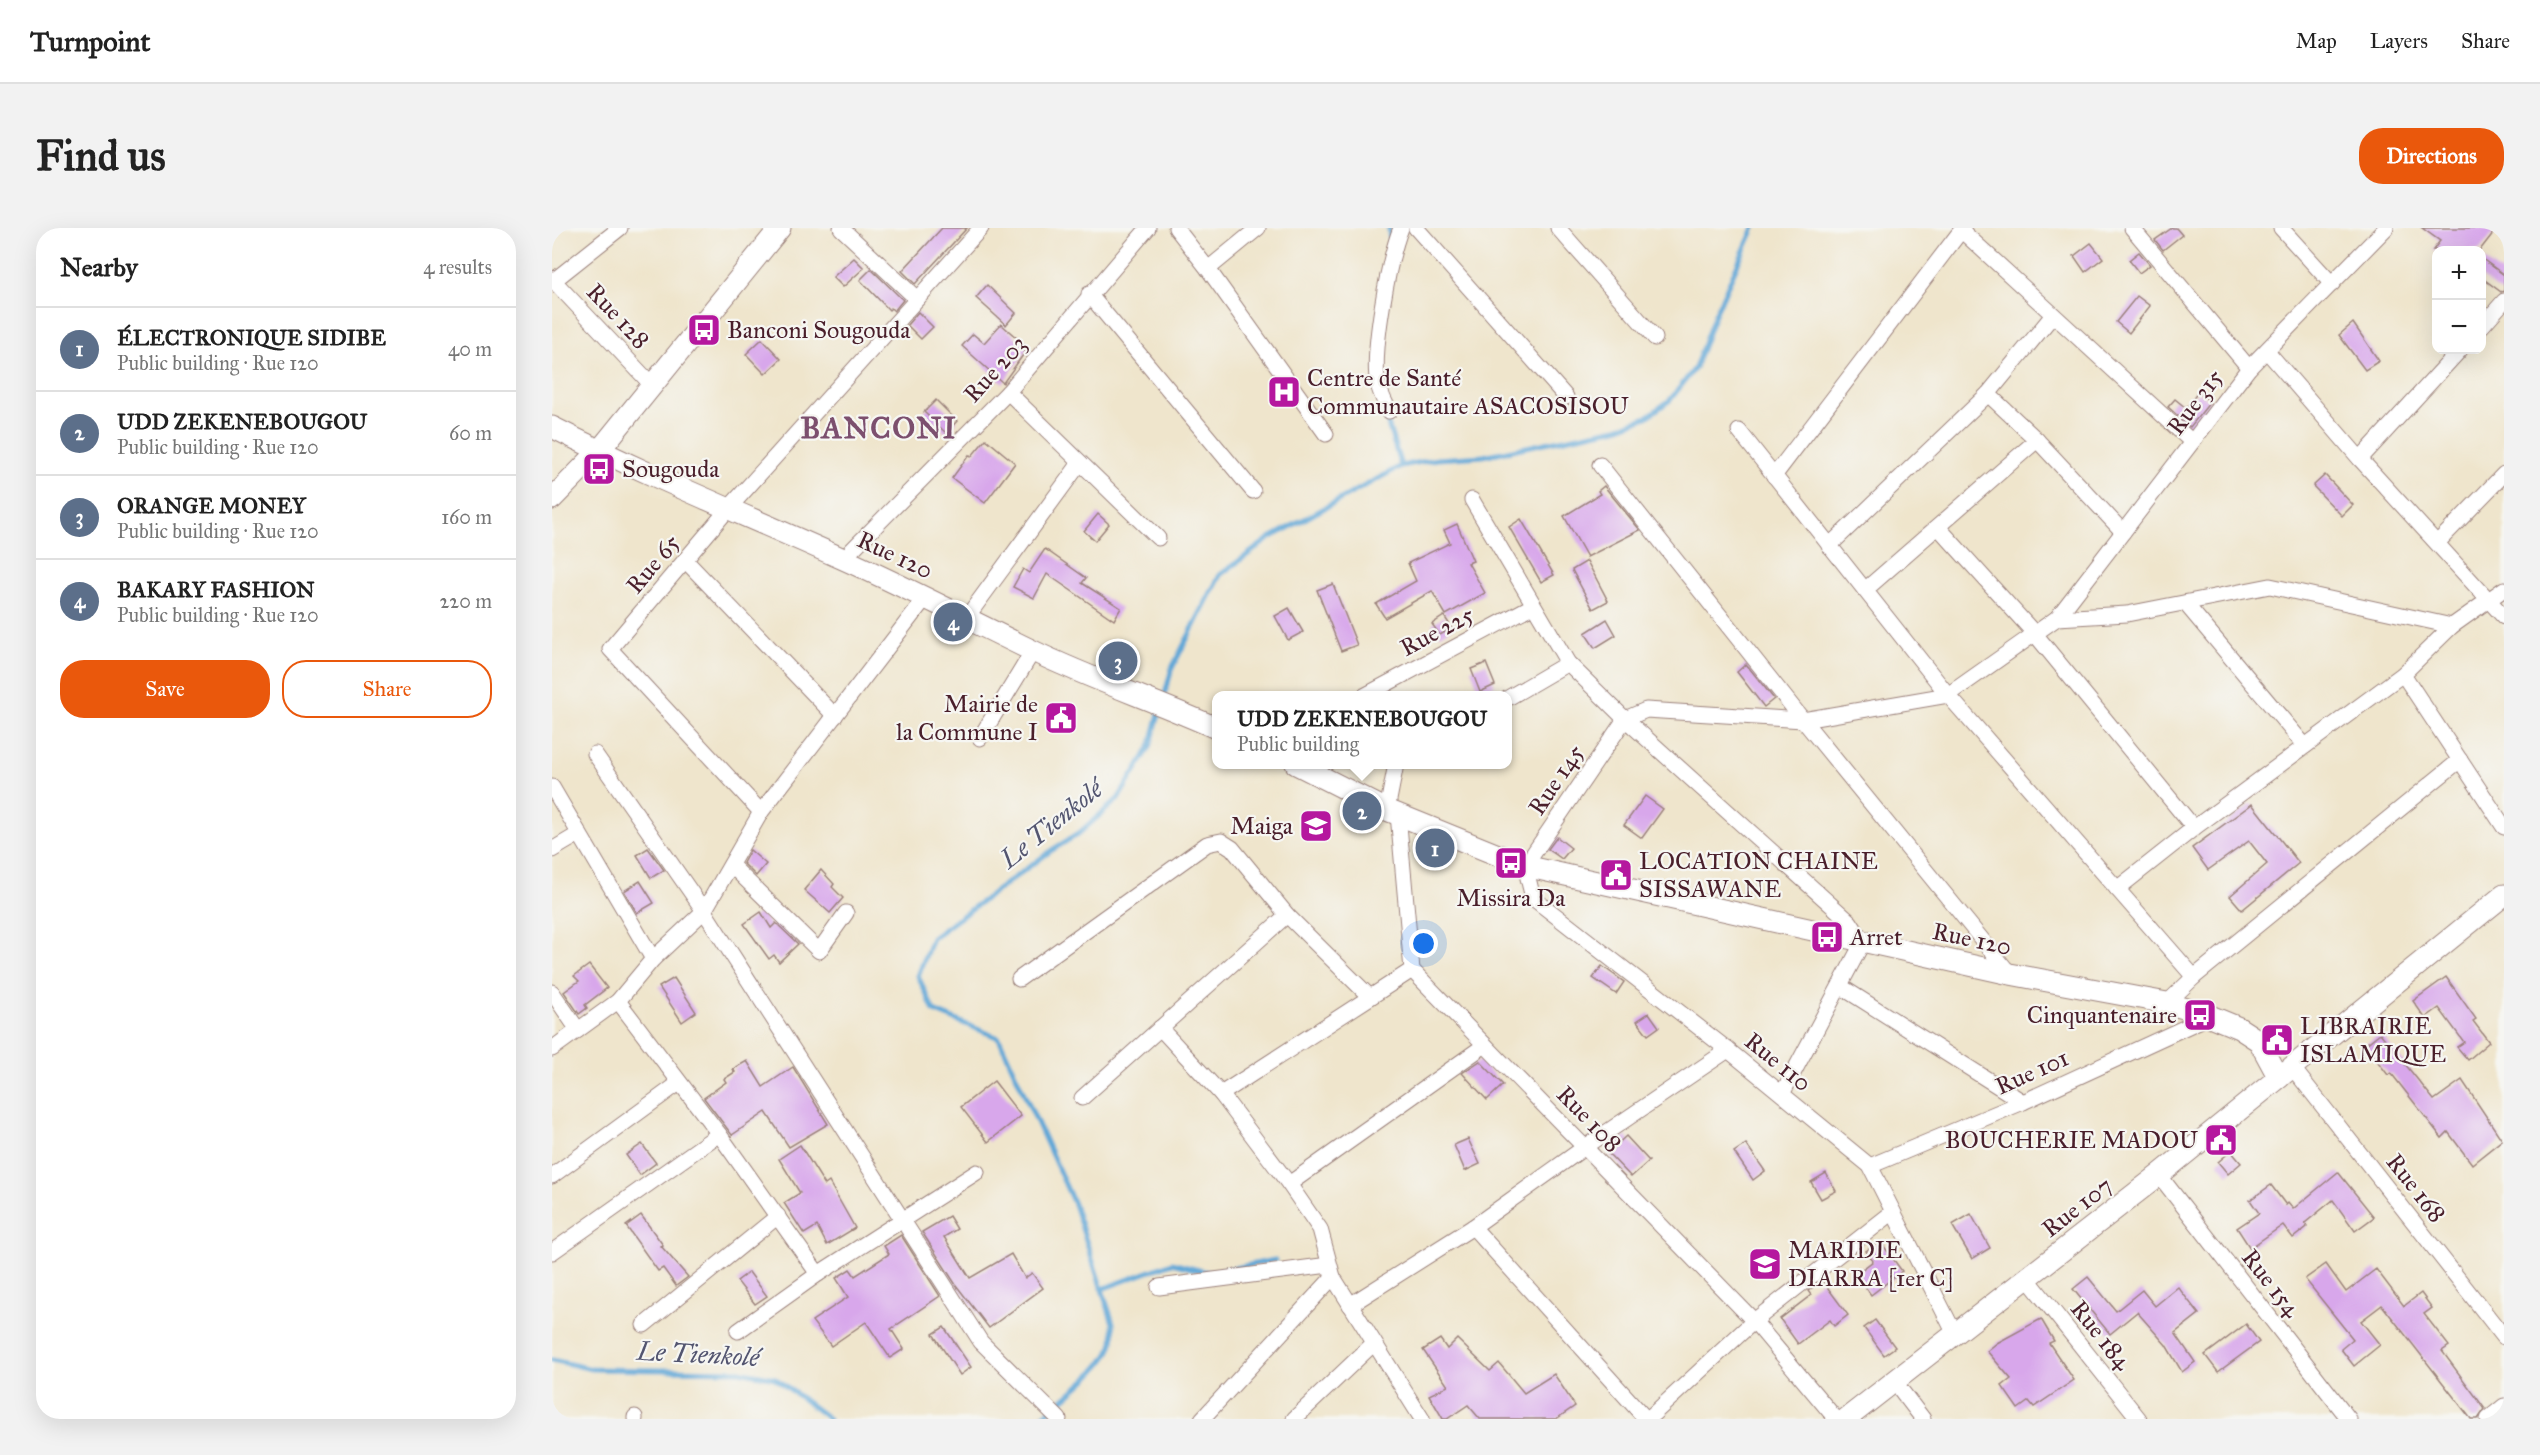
<!DOCTYPE html>
<html lang="en">
<head>
<meta charset="utf-8">
<style>
	:root { --surface:#fff; --page:#f2f2f2; --text:#222; --muted:#767676; --line:#e0e0e0; --accent:#ea580c }
	body { margin:0; font-family:"IM FELL Great Primer",serif; background:var(--page); color:var(--text) }
	.controls { position:absolute; right:18px; top:18px; display:grid; overflow:hidden; border-radius:12px; box-shadow:0 6px 24px #0002 }
	.controls button { width:54px; height:54px; display:grid; place-items:center; padding:0; border:0; border-bottom:2px solid var(--line); background:var(--surface); color:var(--text); font:30px sans-serif }
	.you { position:absolute; left:872px; top:716px; width:21px; height:21px; margin:-15px; border:4px solid #fff; border-radius:50%; background:#1a73e8; box-shadow:0 0 0 9px #1a73e833 }
	.badge { display:grid; place-items:center; width:39px; height:39px; border-radius:50%; background:var(--accent); color:#fff; font-size:20px; font-weight:700 }
	.pin { position:absolute; translate:-50% -50%; border:3px solid #fff; box-shadow:0 2px 6px #0006 }
	.popup { position:absolute; left:660px; top:463px; width:300px; height:78px; box-sizing:border-box; display:grid; place-content:center; border-radius:12px; background:var(--surface); filter:drop-shadow(0 2px 4px #0005); font-size:20px; white-space:nowrap; color:var(--muted) }
	.popup b { font-size:22px; color:var(--text) }
	.popup::after { content:''; position:absolute; left:50%; top:100%; margin-left:-12px; border:12px solid transparent; border-top-color:var(--surface) }
	.list { margin:0; padding:0; list-style:none }
	h2 { display:flex; justify-content:space-between; align-items:center; height:78px; margin:0; padding:0 24px; font-size:26px }
	h2 small { font-size:20px; font-weight:400; color:var(--muted) }
	.list li { display:grid; grid-template-columns:39px 1fr auto; gap:18px; align-items:center; box-sizing:border-box; height:84px; padding:0 24px; border-top:2px solid var(--line) }
	.list b { display:block; font-size:22px; white-space:nowrap }
	.list p { margin:0; font-size:20px; white-space:nowrap; color:var(--muted) }
	.list em { font-size:20px; font-style:normal; color:var(--muted) }
	.actions { display:flex; gap:12px; padding:18px 24px }
	.actions a { flex:1; padding:14px 0; border:2px solid var(--accent); border-radius:24px; text-align:center; font-size:21px; color:var(--accent) }
	.actions .main { background:var(--accent); color:#fff }
	.map { position:relative; flex:none; width:1952px; height:1191px; overflow:hidden; border-radius:24px }
	header { display:flex; align-items:center; gap:36px; box-sizing:border-box; height:84px; padding:0 30px; background:var(--surface); border-bottom:2px solid var(--line) }
	header strong { font-size:28px }
	nav { display:flex; gap:33px; margin-inline-start:auto; font-size:21px }
	.intro { display:flex; align-items:center; justify-content:space-between; box-sizing:border-box; height:144px; padding:0 36px }
	h1 { margin:0; font-size:42px }
	.button { padding:15px 27px; border-radius:24px; background:var(--accent); color:#fff; font-size:21px; font-weight:700 }
	main { display:flex; gap:36px; padding:0 36px }
	aside { flex:1; background:var(--surface); border-radius:24px; box-shadow:0 6px 24px #0002 }
	.map>svg:first-child { display:block }
</style>
</head>
<body>
<header>
<strong>Turnpoint</strong>
<nav><a>Map</a><a>Layers</a><a>Share</a></nav>
</header>
<div class="intro"><h1>Find us</h1><a class="button">Directions</a></div>
<main>
<aside>
<h2>Nearby<small>4 results</small></h2>
<ul class="list">
<li><span class="badge" style="background:#5c6f8a">1</span><div><b>ÉLECTRONIQUE SIDIBE</b><p>Public building · Rue 120</p></div><em>40 m</em></li>
<li><span class="badge" style="background:#5c6f8a">2</span><div><b>UDD ZEKENEBOUGOU</b><p>Public building · Rue 120</p></div><em>60 m</em></li>
<li><span class="badge" style="background:#5c6f8a">3</span><div><b>ORANGE MONEY</b><p>Public building · Rue 120</p></div><em>160 m</em></li>
<li><span class="badge" style="background:#5c6f8a">4</span><div><b>BAKARY FASHION</b><p>Public building · Rue 120</p></div><em>220 m</em></li>
</ul>
<div class="actions"><a class="main">Save</a><a>Share</a></div>
</aside>
<div class="map">
<svg width="1952" height="1191" viewBox="0 0 1952 1191">
	<rect width="100%" height="100%" fill="#f6f6f2"/>
	<filter id="ink" filterUnits="userSpaceOnUse"><feTurbulence type="fractalNoise" baseFrequency=".0167" numOctaves="2"/><feDisplacementMap in="SourceGraphic" scale="12" xChannelSelector="R" yChannelSelector="G"/><feConvolveMatrix kernelMatrix="1 2 1 2 8 2 1 2 1" color-interpolation-filters="sRGB"/></filter>
	<filter id="wash" filterUnits="userSpaceOnUse"><feTurbulence type="fractalNoise" baseFrequency=".008" numOctaves="4" result="noise"/><feDisplacementMap in="SourceGraphic" scale="24" xChannelSelector="R" yChannelSelector="G"/><feGaussianBlur stdDeviation="1.35" result="paint"/><feColorMatrix in="noise" values="0 0 0 0 0 0 0 0 0 0 0 0 0 0 0 0 0 1.4 0 .05"/><feComposite in="paint" operator="in"/></filter>
	<g filter="url(#wash)">
		<rect width="100%" height="100%" fill="#efe5cc"/>
		<g fill="none" stroke-linecap="round" stroke-linejoin="round">
			<g stroke="#61a7d7" stroke-width="5">
				<polyline points="837,0 838,16"/>
				<polyline points="832,183 849,238"/>
				<polyline points="611,473 620,440 668,347 718,310 849,238 885,231 931,228 1065,200 1095,189 1118,172 1143,140 1163,86 1202,0"/>
				<polyline points="550,1061 620,1035 658,1045 723,1032"/>
				<polyline points="0,1132 40,1141 187,1143 223,1150 277,1191"/>
				<path d="M487 1191C506 1175 557 1138 561 1114 562 1108 561 1101 561 1095L522 976 447 810 382 783 366 748 380 710 500 622 526 606 566 571 598 519 608 482"/>
			</g>
		</g>
		<g id="blocks">
			<g fill="#d8a7eb">
				<polygon points="390,0 415,0 363,56 350,43"/>
				<polygon points="1620,0 1624,0 1630,7 1611,22 1603,12"/>
				<polygon points="1870,0 1941,0 1942,4 1928,22 1881,22 1888,13"/>
				<polygon points="1539,15 1551,30 1533,44 1522,28"/>
				<polygon points="1587,24 1598,37 1587,45 1577,32"/>
				<polygon points="302,30 312,40 291,59 281,49"/>
				<polygon points="1929,30 1952,47 1952,63 1949,64 1929,49"/>
				<polygon points="319,41 351,72 342,83 339,80 337,82 308,52"/>
				<polygon points="435,57 464,85 454,97 424,70"/>
				<polygon points="1585,68 1598,78 1577,105 1564,94"/>
				<polygon points="366,84 381,99 369,111 355,97"/>
				<polygon points="1801,95 1827,133 1813,142 1787,107"/>
				<polygon points="449,96 476,120 451,155 410,118 421,106 432,115"/>
				<polygon points="210,111 229,131 213,146 194,126"/>
				<polygon points="1646,164 1658,174 1638,199 1616,179 1623,171 1634,180"/>
				<polygon points="384,172 405,193 394,205 372,184"/>
				<polygon points="434,211 463,235 433,275 400,250 417,227 419,229"/>
				<polygon points="1773,247 1801,277 1790,288 1761,258"/>
				<polygon points="1052,258 1088,302 1035,329 1012,288 1048,266 1046,263"/>
				<polygon points="546,286 557,296 543,313 532,303"/>
				<polygon points="969,291 1002,347 989,354 957,299"/>
				<polygon points="905,296 921,333 916,335 933,365 894,387 880,363 833,390 824,376 864,353 856,335 898,315 892,302"/>
				<polygon points="493,321 534,350 530,355 569,380 562,392 495,346 482,370 461,359 471,341 477,345"/>
				<polygon points="1035,333 1056,373 1041,381 1020,342"/>
				<polygon points="781,356 805,417 789,423 765,362"/>
				<polygon points="737,380 751,404 736,412 723,388"/>
				<polygon points="892,388 900,400 888,407 880,396"/>
				<polygon points="1055,391 1064,407 1043,420 1033,405"/>
				<polygon points="934,435 943,457 928,464 919,441"/>
				<polygon points="1194,436 1222,471 1212,479 1185,444"/>
				<polygon points="1093,568 1111,581 1090,610 1072,597"/>
				<polygon points="1700,576 1747,635 1690,682 1678,668 1715,636 1697,613 1656,642 1640,620"/>
				<polygon points="1005,609 1019,620 1010,631 996,621"/>
				<polygon points="96,620 112,642 99,650 85,627"/>
				<polygon points="198,622 214,636 204,648 191,635"/>
				<polygon points="269,642 282,656 280,659 291,670 278,685 252,662"/>
				<polygon points="88,653 102,675 85,685 72,663"/>
				<polygon points="209,684 219,700 224,695 246,716 227,734 222,727 217,731 192,696"/>
				<polygon points="37,737 55,760 33,777 35,780 27,786 12,764 27,753 22,748"/>
				<polygon points="1050,738 1072,754 1064,766 1041,750"/>
				<polygon points="1894,749 1924,791 1921,793 1937,814 1916,832 1905,819 1912,814 1887,780 1873,790 1861,773"/>
				<polygon points="122,750 144,784 130,794 107,759"/>
				<polygon points="1097,785 1107,799 1096,807 1085,793"/>
				<polygon points="1828,805 1882,872 1910,852 1950,912 1920,936 1896,904 1890,910 1839,845 1836,847 1813,817"/>
				<polygon points="195,833 211,859 241,839 276,896 237,919 214,884 180,907 152,870 174,854 172,851 183,844 181,841"/>
				<polygon points="928,833 951,857 935,872 910,845"/>
				<polygon points="442,853 469,888 436,914 409,879"/>
				<polygon points="1074,908 1097,933 1079,949 1056,925"/>
				<polygon points="916,911 928,936 913,943 902,917"/>
				<polygon points="90,916 104,935 88,947 74,927"/>
				<polygon points="1194,916 1213,943 1201,952 1182,924"/>
				<polygon points="248,917 273,957 277,954 303,1000 275,1017 265,998 252,1006 232,975 248,965 227,931"/>
				<polygon points="1679,923 1689,935 1676,946 1666,934"/>
				<polygon points="1786,944 1822,989 1803,1003 1781,972 1753,995 1755,999 1741,1010 1731,997 1698,1020 1685,1000 1707,985 1698,972 1719,957 1734,977 1736,975 1741,981"/>
				<polygon points="1274,945 1284,963 1269,971 1259,954"/>
				<polygon points="1419,986 1438,1020 1420,1031 1400,997"/>
				<polygon points="89,987 111,1017 109,1018 136,1049 124,1058 111,1040 106,1043 74,998"/>
				<polygon points="397,988 405,1001 392,1009 418,1050 459,1026 473,1050 480,1045 491,1060 437,1100 404,1057 370,1004"/>
				<polygon points="349,1007 388,1068 339,1101 352,1121 338,1130 314,1094 279,1118 260,1093 296,1069 284,1050 298,1041 303,1048 337,1026 332,1018"/>
				<polygon points="1328,1013 1350,1043 1319,1067 1304,1046 1321,1033 1314,1023"/>
				<polygon points="1774,1036 1794,1064 1824,1041 1852,1078 1869,1065 1880,1080 1872,1086 1897,1118 1890,1123 1933,1181 1926,1191 1919,1191 1830,1077 1809,1093 1828,1117 1802,1138 1789,1121 1801,1111 1753,1051"/>
				<polygon points="197,1044 215,1068 203,1076 185,1053"/>
				<polygon points="1536,1049 1564,1083 1590,1062 1603,1078 1626,1059 1647,1086 1623,1105 1643,1134 1630,1144 1614,1117 1585,1084 1558,1106 1521,1061"/>
				<polygon points="1270,1052 1296,1087 1282,1098 1278,1092 1246,1116 1228,1091 1259,1067 1256,1063"/>
				<polygon points="1489,1091 1502,1113 1497,1115 1522,1152 1482,1179 1477,1173 1466,1181 1450,1158 1459,1151 1435,1123 1445,1115"/>
				<polygon points="1323,1092 1343,1119 1332,1127 1312,1100"/>
				<polygon points="1694,1096 1707,1114 1666,1144 1653,1127"/>
				<polygon points="392,1099 419,1139 408,1147 381,1106"/>
				<polygon points="888,1111 895,1121 905,1111 938,1143 947,1135 972,1165 1002,1146 1023,1178 1004,1191 928,1191 916,1177 895,1191 891,1191 877,1167 896,1158 871,1122"/>
			</g>
		</g>
	</g>
	<g filter="url(#ink)">
		<use href="#blocks" fill-opacity="0" stroke="#9c827c" stroke-width="1.5"/>
		<g fill="none" stroke-linecap="round" stroke-linejoin="round">
			<g stroke="#9c827c" stroke-width="17">
				<g id="street">
					<polyline points="289,0 365,71"/>
					<polyline points="624,0 656,41 774,206"/>
					<polyline points="864,0 1014,169"/>
					<polyline points="1006,0 1103,110"/>
					<polyline points="1580,0 1697,140"/>
					<polyline points="1729,0 1780,56"/>
					<polyline points="1951,0 1952,0"/>
					<polyline points="1410,3 1640,214"/>
					<polyline points="656,41 706,0"/>
					<polyline points="0,51 99,156"/>
					<polyline points="0,54 68,0"/>
					<polyline points="537,66 701,263"/>
					<polyline points="1930,98 1952,73"/>
					<polyline points="1715,123 1808,231 1952,389"/>
					<polyline points="456,164 606,310"/>
					<polyline points="1436,166 1485,212 1571,304"/>
					<path d="M837 183C833 174 828 165 826 156 819 125 837 30 849 0"/>
					<polyline points="1187,203 1396,467 1642,749"/>
					<polyline points="1808,231 1908,122"/>
					<polyline points="1048,237 1251,492 1458,746"/>
					<polyline points="1222,248 1411,0"/>
					<polyline points="920,272 1016,435 1073,491 1094,482 1251,492 1396,467 1505,390 1575,386 1718,358 1900,398"/>
					<polyline points="1386,299 1483,406 1642,600"/>
					<polyline points="1886,314 1952,246"/>
					<polyline points="1277,318 1436,166 1501,87"/>
					<polyline points="291,331 456,164 596,0"/>
					<polyline points="133,332 283,488"/>
					<polyline points="1313,362 1485,212"/>
					<polyline points="1633,375 1753,518"/>
					<polyline points="415,389 528,235"/>
					<polyline points="1505,390 1697,140 1834,0"/>
					<polyline points="1851,446 1952,599"/>
					<polyline points="812,468 980,378"/>
					<polyline points="956,470 1016,435"/>
					<polyline points="428,510 481,423"/>
					<polyline points="43,526 152,683 429,1114 507,1191"/>
					<polyline points="0,559 101,731"/>
					<polyline points="835,582 844,536"/>
					<polyline points="209,584 58,421 177,280 429,0"/>
					<polyline points="846,586 860,742 1202,1093 1284,1191"/>
					<polyline points="0,622 27,606"/>
					<polyline points="179,637 267,723 294,685"/>
					<polyline points="1565,661 1642,600 1851,446 1900,398 1952,361"/>
					<polyline points="467,751 655,616 669,613 680,620 735,687 818,769"/>
					<polyline points="1288,758 1471,874"/>
					<polyline points="0,764 26,802"/>
					<polyline points="66,773 167,906 266,1046"/>
					<polyline points="1615,775 1642,749 1908,532"/>
					<polyline points="608,800 669,866 737,956 768,1001 781,1049 870,1191"/>
					<polyline points="0,821 66,773 101,731 152,683 209,584 374,369"/>
					<polyline points="1740,839 1952,1109"/>
					<polyline points="669,866 860,742"/>
					<polyline points="1230,866 1311,714 1298,694 1073,491 973,638 981,670 1176,822 1318,938 1403,1106"/>
					<polyline points="530,870 735,687"/>
					<polyline points="1318,938 1471,874 1658,788"/>
					<polyline points="1607,947 1797,1191"/>
					<polyline points="0,948 127,855"/>
					<polyline points="737,956 933,817"/>
					<polyline points="921,999 1094,1191"/>
					<polyline points="0,1024 167,906"/>
					<polyline points="1475,1050 1587,1191"/>
					<polyline points="607,1059 777,1037"/>
					<polyline points="798,1077 921,999 1033,919 1176,822"/>
					<polyline points="92,1097 226,988"/>
					<polyline points="186,1103 266,1046 425,944"/>
					<polyline points="1342,1153 1371,1191"/>
					<polyline points="83,1189 83,1191"/>
					<polyline points="650,1191 781,1049"/>
					<polyline points="742,1191 822,1115"/>
					<polyline points="1096,1191 1202,1093 1341,984"/>
					<polyline points="1936,1191 1952,1178"/>
				</g>
			</g>
			<g stroke="#9c827c" stroke-width="23">
				<g id="secondary">
					<path d="M0 199C94 247 193 287 289 330 354 359 417 392 481 423 541 452 604 473 664 500"/>
					<polyline points="0,271 47,223 228,0"/>
					<polyline points="744,536 835,582 973,638 1458,746 1615,775 1658,788 1687,800 1707,813 1727,850"/>
					<polyline points="1294,1191 1607,947 1952,667"/>
				</g>
			</g>
			<use href="#street" stroke="#fff" stroke-width="15"/>
			<use href="#secondary" stroke="#fff" stroke-width="21"/>
		</g>
	</g>
	<defs>
		<g id="bus-square" transform="scale(1.725)"><rect x="-9" y="-9" width="18" height="18" rx="4" fill="#b5179e" stroke="#f6f6f2"/><path d="M-5-6H5V4H4V6H2V4H-2V6H-4V4H-5ZM-3.5-4V0h7V-4ZM-3.5 1.2v1.5H-2V1.2ZM2 1.2v1.5H3.5V1.2Z" fill="#fff"/></g>
		<g id="hospital-square" transform="scale(1.725)"><rect x="-9" y="-9" width="18" height="18" rx="4" fill="#b5179e" stroke="#f6f6f2"/><path d="M-5-5h3v3.5h4V-5h3V5h-3V1.5h-4V5h-3Z" fill="#fff"/></g>
		<g id="civic-square" transform="scale(1.725)"><rect x="-9" y="-9" width="18" height="18" rx="4" fill="#b5179e" stroke="#f6f6f2"/><path d="M-.6-6.5H3V-4.5H.6V-3L4-1V1h2V6H-6V1h2V-1L-.6-3ZM-1.2 2.5V6h2.4V2.5Z" fill="#fff"/></g>
		<g id="school-square" transform="scale(1.725)"><rect x="-9" y="-9" width="18" height="18" rx="4" fill="#b5179e" stroke="#f6f6f2"/><path d="M0-5L7-2L0 1L-7-2ZM-4 1L0 2.5L4 1V4Q0 6-4 4Z" fill="#fff"/></g>
	</defs>
	<g fill-rule="evenodd">
		<use href="#bus-square" x="152" y="102"/>
		<use href="#hospital-square" x="732" y="164"/>
		<use href="#bus-square" x="47" y="241"/>
		<use href="#civic-square" x="509" y="490"/>
		<use href="#school-square" x="764" y="598"/>
		<use href="#bus-square" x="959" y="635"/>
		<use href="#civic-square" x="1064" y="647"/>
		<use href="#bus-square" x="1275" y="709"/>
		<use href="#bus-square" x="1648" y="787"/>
		<use href="#civic-square" x="1725" y="812"/>
		<use href="#civic-square" x="1669" y="912"/>
		<use href="#school-square" x="1213" y="1036"/>
	</g>
	<g text-anchor="middle" stroke-width="4.5" stroke-linejoin="round" paint-order="stroke">
		<g font-size="24" fill="#4a1f2b" stroke="#f6f6f2">
			<text transform="translate(66 88) rotate(47)" y="8">Rue 128</text>
			<text transform="translate(443 141) rotate(-48)" y="8">Rue 203</text>
			<text transform="translate(1643 174) rotate(-53)" y="8">Rue 315</text>
			<text transform="translate(343 327) rotate(25)" y="8">Rue 120</text>
			<text transform="translate(101 336) rotate(-50)" y="8">Rue 65</text>
			<text transform="translate(885 403) rotate(-28)" y="8">Rue 225</text>
			<text transform="translate(1004 552) rotate(-56)" y="8">Rue 145</text>
			<text transform="translate(1420 711) rotate(12)" y="8">Rue 120</text>
			<text transform="translate(1226 834) rotate(39)" y="8">Rue 110</text>
			<text transform="translate(1480 844) rotate(-24)" y="8">Rue 101</text>
			<text transform="translate(1037 891) rotate(46)" y="8">Rue 108</text>
			<text transform="translate(1864 960) rotate(52)" y="8">Rue 168</text>
			<text transform="translate(1525 979) rotate(-38)" y="8">Rue 107</text>
			<text transform="translate(1719 1055) rotate(52)" y="8">Rue 154</text>
			<text transform="translate(1549 1107) rotate(51)" y="8">Rue 184</text>
		</g>
		<g font-size="24" fill="#4a1f2b" stroke="#f6f6f2" text-anchor="start">
			<text x="175" y="110">Banconi Sougouda</text>
			<text x="755" y="158">Centre de Santé<tspan x="755" dy="28">Communautaire ASACOSISOU</tspan></text>
			<text x="70" y="249">Sougouda</text>
			<text x="486" y="484" text-anchor="end">Mairie de<tspan x="486" dy="28">la Commune I</tspan></text>
			<text x="741" y="606" text-anchor="end">Maiga</text>
			<text x="1087" y="641">LOCATION CHAINE<tspan x="1087" dy="28">SISSAWANE</tspan></text>
			<text x="959" y="678" text-anchor="middle">Missira Da</text>
			<text x="1298" y="717">Arret</text>
			<text x="1625" y="795" text-anchor="end">Cinquantenaire</text>
			<text x="1748" y="806">LIBRAIRIE<tspan x="1748" dy="28">ISLAMIQUE</tspan></text>
			<text x="1646" y="920" text-anchor="end">BOUCHERIE MADOU</text>
			<text x="1236" y="1030">MARIDIE<tspan x="1236" dy="28">DIARRA [1er C]</tspan></text>
		</g>
		<g font-size="26" font-style="italic" fill="#535570" stroke="#f6f6f2">
			<text transform="translate(499 596) rotate(-39)" y="9">Le Tienkolé</text>
			<text transform="translate(146 1126) rotate(3)" y="9">Le Tienkolé</text>
		</g>
		<g font-size="30" font-weight="bold" letter-spacing="1.5" fill="#7c4f6e" stroke="#f6f6f2">
			<text x="327" y="210">BANCONI</text>
		</g>
	</g>
</svg>
<div class="controls">
<button>+</button>
<button>−</button>
</div>
<div class="you"></div>
<div class="pin badge" style="left:883px;top:620px;background:#5c6f8a">1</div>
<div class="pin badge" style="left:810px;top:583px;background:#5c6f8a">2</div>
<div class="popup"><b>UDD ZEKENEBOUGOU</b>Public building</div>
<div class="pin badge" style="left:566px;top:433px;background:#5c6f8a">3</div>
<div class="pin badge" style="left:401px;top:394px;background:#5c6f8a">4</div>
</div>
</main>
</body>
</html>
